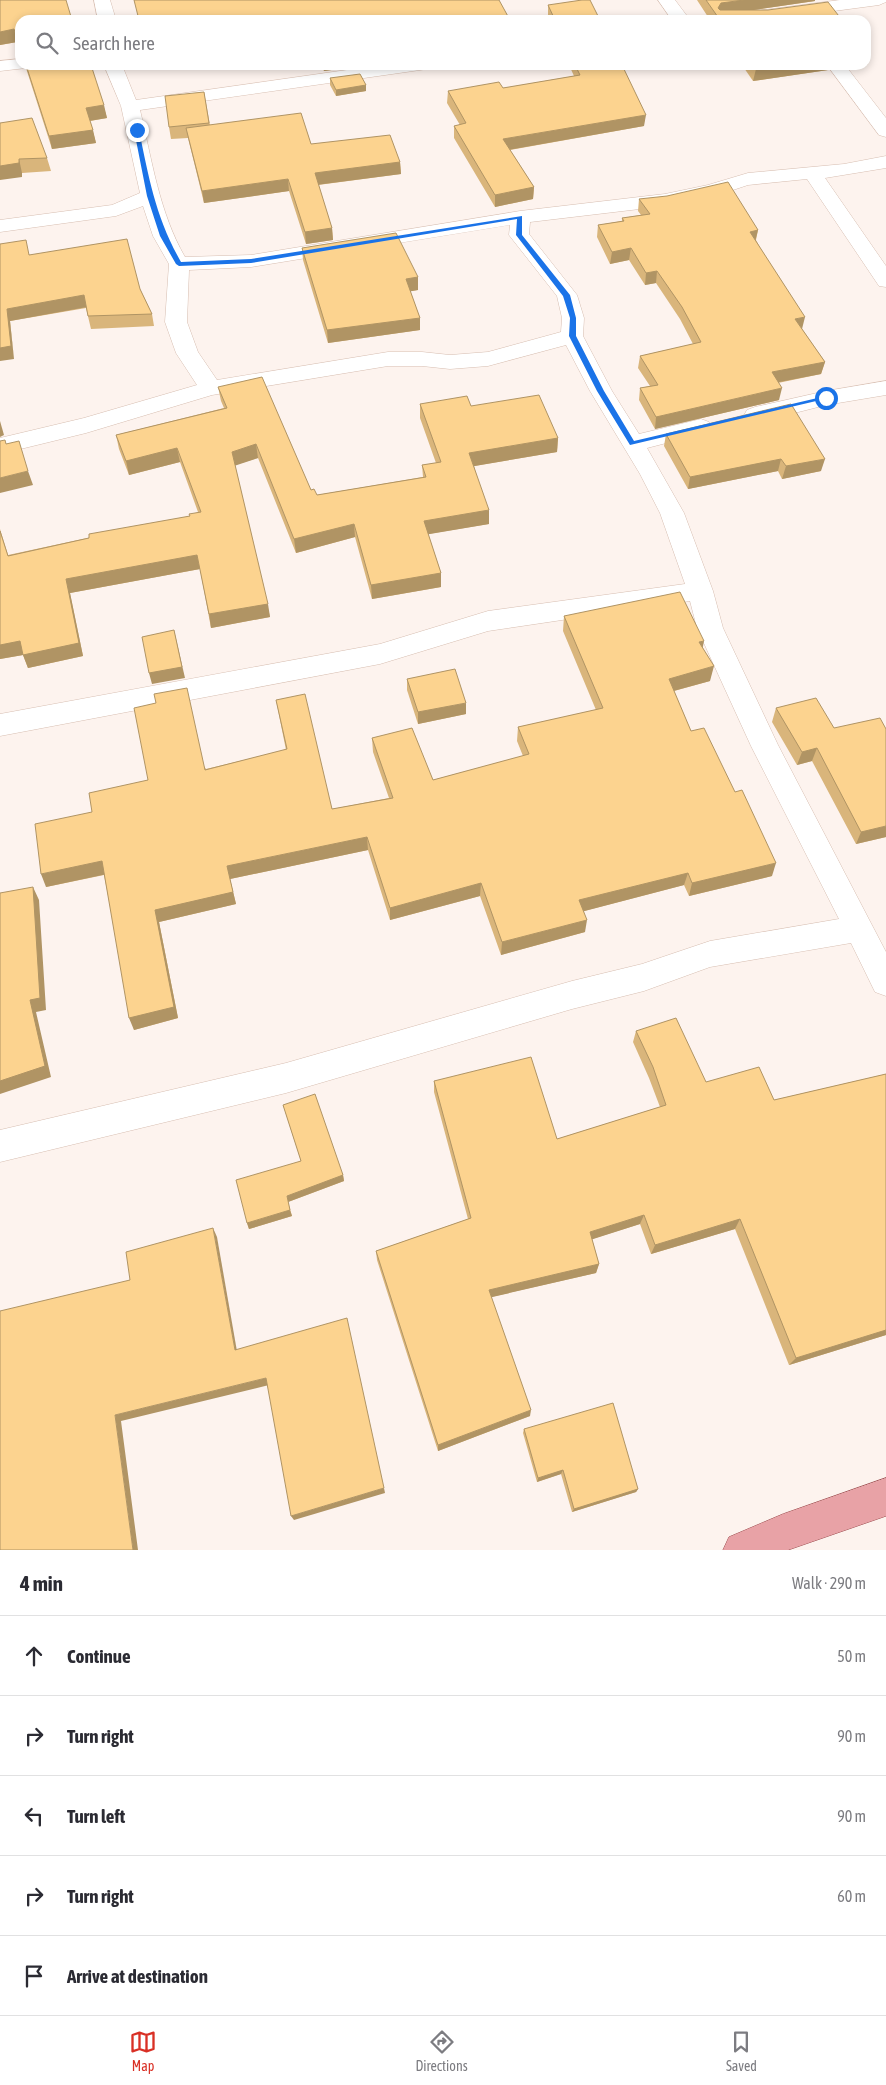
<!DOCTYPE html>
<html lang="en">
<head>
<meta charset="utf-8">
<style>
	:root { --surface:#fff; --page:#f2f2f3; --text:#2b2b33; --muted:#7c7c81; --line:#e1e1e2; --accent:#d93025 }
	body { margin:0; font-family:"Asap Condensed",sans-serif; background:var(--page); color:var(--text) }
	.stop { position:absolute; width:15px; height:15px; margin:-11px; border:4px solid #1a73e8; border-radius:50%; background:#fff }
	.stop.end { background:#1a73e8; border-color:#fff; box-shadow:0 1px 5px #0008 }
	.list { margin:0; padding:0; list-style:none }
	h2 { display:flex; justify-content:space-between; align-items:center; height:65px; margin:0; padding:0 20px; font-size:21px }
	h2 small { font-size:16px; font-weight:400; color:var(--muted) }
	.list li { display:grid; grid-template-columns:32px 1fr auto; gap:15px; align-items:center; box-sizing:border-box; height:80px; padding:0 20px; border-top:1px solid var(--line) }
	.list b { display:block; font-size:19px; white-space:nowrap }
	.list em { font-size:16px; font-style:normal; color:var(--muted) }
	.icon { flex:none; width:28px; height:28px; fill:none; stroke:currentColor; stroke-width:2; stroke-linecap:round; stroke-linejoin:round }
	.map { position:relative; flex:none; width:886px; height:1550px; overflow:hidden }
	.search { position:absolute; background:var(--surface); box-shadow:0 2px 8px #0003; left:15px; right:15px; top:15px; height:55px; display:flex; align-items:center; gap:12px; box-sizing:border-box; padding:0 18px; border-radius:15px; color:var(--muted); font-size:19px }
	.sheet { height:465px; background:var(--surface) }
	nav { display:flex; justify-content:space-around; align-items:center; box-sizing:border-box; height:70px; border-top:1px solid var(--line); background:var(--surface); font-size:14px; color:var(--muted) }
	nav a { display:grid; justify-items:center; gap:2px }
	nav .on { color:var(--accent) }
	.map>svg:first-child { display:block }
</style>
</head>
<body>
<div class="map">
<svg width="886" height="1550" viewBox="0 0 886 1550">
	<rect width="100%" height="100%" fill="#fdf3ee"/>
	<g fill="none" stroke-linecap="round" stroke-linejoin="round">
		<g stroke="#d7beb1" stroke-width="1">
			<g id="minor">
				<polygon points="94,0 110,0 116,20 98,20"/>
				<polygon points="658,0 675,0 690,20 672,20"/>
				<polygon points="840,0 886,0 886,2 879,5 766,20 718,20 721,16 727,15"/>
				<polygon points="20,59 20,65 28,65 26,68 0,71 0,61"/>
				<path d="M104 65H122L136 100 382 65H429L426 69 420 70 140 110C152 160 159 212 185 257L251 255 520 211 665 194 708 185 748 173 844 164 886 156V168L825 178 886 266V287L879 286 807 179 748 185 721 194 665 206 530 222 529 234 577 295 584 318 583 336 612 391 639 434 701 419 709 422 712 427 709 432 647 448 684 513 713 591 723 628 778 745 886 952V996L875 992 851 943 710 967 644 991 572 1009 286 1093 0 1162V1130L286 1063 572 981 642 964 710 941 839 919 751 746 697 628 690 601 488 631 380 664 0 736V714L380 644 488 611 685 584 660 513 640 474 590 391 566 345 488 366 450 369 422 366H388L212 395 86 433 0 454V438L84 418 197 385 176 353 165 322 169 264 153 236 143 206 116 216 0 232V220L112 205 140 193 121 106ZM510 225 509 235 557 296 562 318 561 332 488 352 450 355 422 352H388L217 380 198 352 187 322 189 270 251 267Z"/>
				<polygon points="827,65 845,65 886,118 886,137 879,135"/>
				<polygon points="886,381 886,395 826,405 755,423 747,420 744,415 747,410 755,407 826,391"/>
			</g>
		</g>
		<g stroke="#9b4c4e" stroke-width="1">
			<polygon id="major" points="886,1478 886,1516 788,1550 723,1550 729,1537 783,1514"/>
		</g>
		<use href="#minor" fill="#fff" fill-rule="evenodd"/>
		<use href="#major" fill="#e8a2a6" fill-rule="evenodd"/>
	</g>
	<g fill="#d9b57b">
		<polygon points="0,0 20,20 20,51 17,42 0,45"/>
		<polygon points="697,0 815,0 815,1 753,10 842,20 710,20"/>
		<polygon points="548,5 600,20 549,20 548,17"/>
		<polygon points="25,65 91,65 107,118 90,121 96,143 52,149"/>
		<polygon points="277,65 318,65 278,68"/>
		<polygon points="321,65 354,65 354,67 324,71"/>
		<polygon points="569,65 622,65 644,126 510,150 534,187 533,199 495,207 454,138 454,126 460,125 447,103 448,91 503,88 574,76"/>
		<polygon points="742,65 830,65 828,70 753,81"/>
		<polygon points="330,78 366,85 366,91 336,96 330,85"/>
		<polygon points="204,92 210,125 400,162 401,174 318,185 332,228 333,240 306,244 289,191 204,203 188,138 171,139 169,127"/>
		<polygon points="0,123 47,158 51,171 22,173 22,177"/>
		<polygon points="639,199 758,230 756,240 802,329 825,362 821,374 778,383 779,400 655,429 639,400 640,388 650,386 638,368 640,356 693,344 680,319 656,283 645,285 629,260 610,264 597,237 598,225 622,221 622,218 641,215 638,211"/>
		<polygon points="0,244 30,255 140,289 152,314 154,326 91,329 86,308 10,321 14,359"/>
		<polygon points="302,248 418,277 418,290 410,291 420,318 420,330 328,343 303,260"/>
		<polygon points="218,387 311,490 317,495 423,477 422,465 436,463 420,418 420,404 471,406 558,438 557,452 474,466 489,524 428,534 441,573 441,587 372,599 355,537 296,553 258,458 235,465 270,617 211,628 200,569 70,593 83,656 28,668 23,655 0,659 0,529 8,555 190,516 198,512 180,462 129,475 119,449 116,435 224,408 221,401"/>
		<polygon points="791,404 821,471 782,479 778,471 688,489 664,446 666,434"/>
		<polygon points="564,616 703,648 710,681 674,691 691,731 772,876 689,896 684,885 584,911 585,932 501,955 480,896 390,920 368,850 230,879 236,904 159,922 178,1018 134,1030 104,875 46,887 92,812 148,780 156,703 206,769 286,750 276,700 332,809 389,798 373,752 372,738 433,780 523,756 517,741 518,727 596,710 563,631"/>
		<polygon points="407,679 466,714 418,724 407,690"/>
		<polygon points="776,708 834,728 886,837 856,844 812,761 797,765 772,722"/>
		<polygon points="636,1031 706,1082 774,1100 886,1074 886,1335 789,1365 735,1229 651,1254 640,1224 592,1239 599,1264 596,1273 491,1297 530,1416 438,1451 377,1260 376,1251 468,1219 434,1092 434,1081 557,1139 660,1107 649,1078 633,1042"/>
		<polygon points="283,1105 343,1175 344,1181 288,1202 292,1216 249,1229 247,1223 301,1161"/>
		<polygon points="524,1429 638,1489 636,1492 572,1512 561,1474 537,1482 523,1433"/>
	</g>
	<g fill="#b09464">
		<polygon points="744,0 815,0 815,1 720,15 718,8 721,3"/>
		<polygon points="14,29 17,42 0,45 0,32"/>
		<polygon points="866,53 870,53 867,65 866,65"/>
		<polygon points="323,65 354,65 354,67 324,71"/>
		<polygon points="782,65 830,65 828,70 753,81 756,69"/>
		<polygon points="850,65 864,65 849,67"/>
		<polygon points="366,85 366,91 336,96 336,90"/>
		<polygon points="104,105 107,118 89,121 86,108"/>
		<polygon points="646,115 644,126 503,151 503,139"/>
		<polygon points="93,130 96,143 52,149 49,136"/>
		<polygon points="19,159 22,173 22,177 0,180 0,166"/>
		<polygon points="400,162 401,174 316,185 315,173"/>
		<polygon points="288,179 289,191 204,203 202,191"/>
		<polygon points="534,187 533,199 495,207 495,195"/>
		<polygon points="332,228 333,240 306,244 305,232"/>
		<polygon points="758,230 755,242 750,232"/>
		<polygon points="631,248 629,260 610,264 612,252"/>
		<polygon points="657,271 656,283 645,285 646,273"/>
		<polygon points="418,277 418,290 407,292 406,279"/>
		<polygon points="84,295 87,307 10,321 14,359 0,361 0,348 7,309"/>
		<polygon points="805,317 802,329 795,319"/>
		<polygon points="420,318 420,330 328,343 327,330"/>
		<polygon points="825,362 821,374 769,384 772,372"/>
		<polygon points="782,388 779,400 655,429 656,417"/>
		<polygon points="0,421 4,435 0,437"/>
		<polygon points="558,438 557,452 469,467 469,453"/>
		<polygon points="256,444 258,458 234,466 232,452"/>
		<polygon points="177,448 180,462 129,475 126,461"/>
		<polygon points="781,459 778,471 688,489 690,477"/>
		<polygon points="825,459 821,471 782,479 786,466"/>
		<polygon points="28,471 33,485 0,493 0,478"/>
		<polygon points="489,510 489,524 424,535 424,521"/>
		<polygon points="354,524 355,537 296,553 294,539"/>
		<polygon points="197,555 200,569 70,593 83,656 28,668 23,655 0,659 0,645 66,579"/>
		<polygon points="441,573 441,587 372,599 371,585"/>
		<polygon points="268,604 270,617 211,628 209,614"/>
		<polygon points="174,630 185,678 152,684 149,673"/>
		<polygon points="704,641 701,656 699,642"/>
		<polygon points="714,666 710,681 666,693 669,679"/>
		<polygon points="466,703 466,714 418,724 418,712"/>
		<polygon points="817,748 812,761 797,765 802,752"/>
		<polygon points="886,826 886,837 856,844 861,832"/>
		<polygon points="367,837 368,850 230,879 236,904 159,922 178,1018 134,1030 129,1018 155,910 227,866"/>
		<polygon points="102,861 107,874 46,887 41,874"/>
		<polygon points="776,863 772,876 689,896 692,883"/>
		<polygon points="688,873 684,885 577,913 579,900"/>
		<polygon points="481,883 480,896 390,920 390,908"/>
		<polygon points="33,887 39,900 46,1010 36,1012 51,1077 0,1094 0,1081 30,1000"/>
		<polygon points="587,920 585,932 501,955 502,942"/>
		<polygon points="343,1175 344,1181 288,1202 287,1196"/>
		<polygon points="290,1210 292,1216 249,1229 247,1223"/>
		<polygon points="644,1215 640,1224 587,1241 590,1232"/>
		<polygon points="740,1219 735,1229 651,1254 655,1245"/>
		<polygon points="213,1228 217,1237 238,1357 235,1350"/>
		<polygon points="599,1264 596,1273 488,1298 489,1290"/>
		<polygon points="886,1330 886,1335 789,1365 796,1358"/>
		<polygon points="266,1378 269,1385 121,1421 138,1550 133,1550 115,1415"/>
		<polygon points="531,1410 530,1416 438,1451 438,1445"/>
		<polygon points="563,1470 561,1474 537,1482 538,1478"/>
		<polygon points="384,1488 385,1493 294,1520 291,1516"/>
		<polygon points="638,1489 636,1492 572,1512 574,1509"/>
	</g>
	<g fill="#fcd38f" stroke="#b09464">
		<polygon points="0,0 66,0 72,20 20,20 20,48 14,29 0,32"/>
		<polygon points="134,0 499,0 510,20 139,20"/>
		<polygon points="582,0 590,0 600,20 555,20 548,5"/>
		<polygon points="706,0 744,0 721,3 718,8 720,10 768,10 828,2 842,20 720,20"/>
		<polygon points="866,48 870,53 866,53"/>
		<polygon points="26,65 91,65 104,105 86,108 93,130 49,136"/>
		<polygon points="575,65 622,65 646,115 503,139 534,187 495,195 454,126 466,123 448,91 499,82 503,88 580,75"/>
		<polygon points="753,65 782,65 756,69"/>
		<polygon points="360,74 366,85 336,90 330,78"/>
		<polygon points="204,92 209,123 169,127 165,96"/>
		<polygon points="301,113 311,144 390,135 400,162 315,173 332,228 305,232 288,179 202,191 186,128"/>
		<polygon points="32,118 47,158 19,159 19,163 0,166 0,123"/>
		<polygon points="728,182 758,230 750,232 805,317 795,319 825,362 772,372 782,388 656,417 640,388 658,385 640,356 701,342 682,307 657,271 646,273 631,248 612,252 598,225 624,221 622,218 650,214 639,199 667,196"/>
		<polygon points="396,233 418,277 406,279 420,318 327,330 302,248"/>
		<polygon points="127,239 140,289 152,314 88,316 84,295 7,309 11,346 0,348 0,244 26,240 29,255"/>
		<polygon points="262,377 311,490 314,489 317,495 426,477 422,465 441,462 420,404 467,396 471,406 539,395 558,438 469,453 489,510 424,521 441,573 371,585 354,524 294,539 256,444 232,452 268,604 209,614 197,555 66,579 79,643 23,655 20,641 0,645 0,531 8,556 89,538 89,534 190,516 189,514 201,512 177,448 126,461 116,435 227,408 218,387"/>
		<polygon points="791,404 825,459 786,466 781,459 690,477 666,434"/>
		<polygon points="5,440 6,444 19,441 28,471 0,478 0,441"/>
		<polygon points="680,592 704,641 699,642 714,666 669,679 691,731 704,728 735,792 742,790 776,863 692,883 688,873 579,900 587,920 502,942 481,883 390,908 367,837 227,866 233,892 155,910 174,1007 129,1018 102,861 41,874 35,824 92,812 89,793 148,780 134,708 156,703 154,694 187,688 205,770 287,749 276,700 305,694 332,809 393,798 372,738 412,728 433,780 529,754 518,727 603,708 564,616"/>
		<polygon points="174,630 182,667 149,673 142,637"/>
		<polygon points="455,669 466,703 418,712 407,679"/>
		<polygon points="816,698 834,728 880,718 886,729 886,826 861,832 817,748 802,752 776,708"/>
		<polygon points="33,887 40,998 30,1000 45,1066 0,1081 0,893"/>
		<polygon points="676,1018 706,1082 759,1067 774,1100 886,1074 886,1330 796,1358 740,1219 655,1245 644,1215 590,1232 599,1264 489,1290 531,1410 438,1445 376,1251 471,1218 434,1081 531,1057 557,1139 666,1105 653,1067 636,1031"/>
		<polygon points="315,1094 343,1175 287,1196 290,1210 247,1223 236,1180 301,1161 283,1105"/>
		<polygon points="213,1228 235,1350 347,1318 384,1488 291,1516 266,1378 115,1415 133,1550 0,1550 0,1311 130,1280 126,1252"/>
		<polygon points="613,1403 638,1489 574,1509 563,1470 538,1478 524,1429"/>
	</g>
	<path fill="#1a73e8" d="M137 128 139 130C149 179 156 218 181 262L251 259 522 216V235L570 295 576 318V336L604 391 634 441 826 396 829 398 630 445 597 391 569 336 570 318 563 296 516 235 517 219 251 263 179 266 176 264 160 236 147 196 134 130Z"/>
</svg>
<div class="stop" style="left:826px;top:398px"></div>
<div class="stop end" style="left:137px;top:130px"></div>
<div class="search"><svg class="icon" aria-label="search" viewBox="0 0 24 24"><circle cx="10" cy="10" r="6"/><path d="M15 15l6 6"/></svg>Search here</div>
</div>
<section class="sheet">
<h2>4 min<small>Walk · 290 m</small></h2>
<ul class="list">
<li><svg class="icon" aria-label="ahead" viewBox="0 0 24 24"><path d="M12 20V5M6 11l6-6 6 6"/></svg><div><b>Continue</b></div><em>50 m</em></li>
<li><svg class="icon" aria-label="right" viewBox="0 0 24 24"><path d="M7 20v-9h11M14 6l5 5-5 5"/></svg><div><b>Turn right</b></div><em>90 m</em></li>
<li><svg class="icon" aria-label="left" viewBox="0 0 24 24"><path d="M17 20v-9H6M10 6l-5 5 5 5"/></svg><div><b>Turn left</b></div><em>90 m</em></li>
<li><svg class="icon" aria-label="right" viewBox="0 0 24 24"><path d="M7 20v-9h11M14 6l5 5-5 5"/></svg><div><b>Turn right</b></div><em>60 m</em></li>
<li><svg class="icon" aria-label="arrive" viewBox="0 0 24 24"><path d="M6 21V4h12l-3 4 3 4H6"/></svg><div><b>Arrive at destination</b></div></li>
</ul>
</section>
<nav>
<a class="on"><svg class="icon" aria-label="map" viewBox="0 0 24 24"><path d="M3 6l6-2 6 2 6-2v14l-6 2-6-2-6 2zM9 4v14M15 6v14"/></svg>Map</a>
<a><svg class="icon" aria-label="directions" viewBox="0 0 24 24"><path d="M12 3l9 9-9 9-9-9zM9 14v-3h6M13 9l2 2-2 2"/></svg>Directions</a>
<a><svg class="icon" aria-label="saved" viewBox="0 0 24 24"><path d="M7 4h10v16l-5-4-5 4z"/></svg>Saved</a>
</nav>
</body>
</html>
